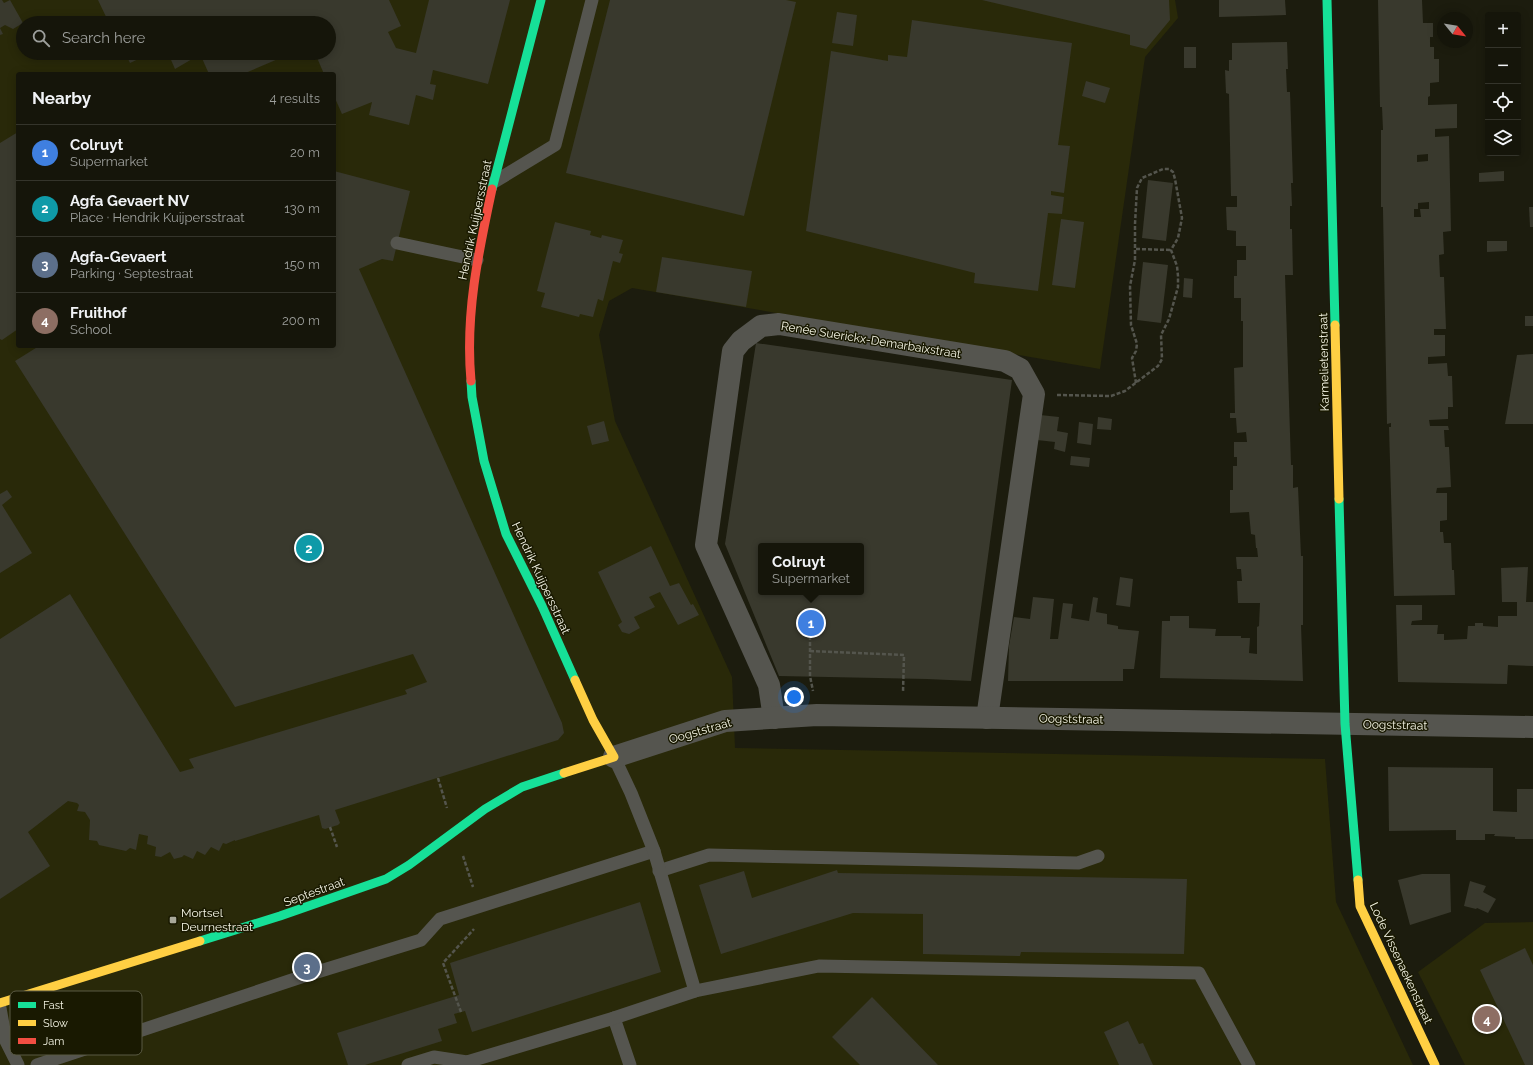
<!DOCTYPE html>
<html lang="en">
<head>
<meta charset="utf-8">
<style>
	:root { --surface:#15150a; --page:#1e1e13; --text:#f1f3f6; --muted:#9d9f9c; --line:#34342b; --accent:#2563eb }
	body { margin:0; font-family:Raleway,sans-serif; background:var(--page); color:var(--text) }
	.controls { position:absolute; right:12px; top:12px; display:grid; overflow:hidden; border-radius:4px; box-shadow:0 2px 10px #0003 }
	.controls button { width:36px; height:36px; display:grid; place-items:center; padding:0; border:0; border-bottom:1px solid var(--line); background:var(--surface); color:var(--text); font:20px sans-serif }
	.compass { position:absolute; left:1437px; top:12px; width:36px; height:36px; border-radius:50%; background:var(--surface); box-shadow:0 2px 10px #0003; rotate:120deg }
	.you { position:absolute; left:794px; top:697px; width:14px; height:14px; margin:-10px; border:3px solid #fff; border-radius:50%; background:#1a73e8; box-shadow:0 0 0 6px #1a73e833 }
	.badge { display:grid; place-items:center; width:26px; height:26px; border-radius:50%; background:var(--accent); color:#fff; font-size:13px; font-weight:700 }
	.pin { position:absolute; translate:-50% -50%; border:2px solid #fff; box-shadow:0 1px 4px #0006 }
	.popup { position:absolute; left:758px; top:543px; width:106px; height:52px; box-sizing:border-box; display:grid; place-content:center; border-radius:4px; background:var(--surface); filter:drop-shadow(0 1px 3px #0005); font-size:13px; white-space:nowrap; color:var(--muted) }
	.popup b { font-size:15px; color:var(--text) }
	.popup::after { content:''; position:absolute; left:50%; top:100%; margin-left:-8px; border:8px solid transparent; border-top-color:var(--surface) }
	.list { margin:0; padding:0; list-style:none }
	h2 { display:flex; justify-content:space-between; align-items:center; height:52px; margin:0; padding:0 16px; font-size:17px }
	h2 small { font-size:13px; font-weight:400; color:var(--muted) }
	.list li { display:grid; grid-template-columns:26px 1fr auto; gap:12px; align-items:center; box-sizing:border-box; height:56px; padding:0 16px; border-top:1px solid var(--line) }
	.list b { display:block; font-size:15px; white-space:nowrap }
	.list p { margin:0; font-size:13px; white-space:nowrap; color:var(--muted) }
	.list em { font-size:13px; font-style:normal; color:var(--muted) }
	.icon { flex:none; width:22px; height:22px; fill:none; stroke:currentColor; stroke-width:2; stroke-linecap:round; stroke-linejoin:round }
	.map { position:relative; flex:none; width:1533px; height:1065px; overflow:hidden }
	.search { position:absolute; background:var(--surface); box-shadow:0 2px 10px #0003; left:16px; top:16px; width:320px; height:44px; display:flex; align-items:center; gap:10px; box-sizing:border-box; padding:0 14px; border-radius:22px; color:var(--muted); font-size:15px }
	.panel { position:absolute; background:var(--surface); box-shadow:0 2px 10px #0003; left:16px; top:72px; width:320px; height:276px; border-radius:4px }
	.map>svg:first-child { display:block }
</style>
</head>
<body>
<div class="map">
<svg width="1533" height="1065" viewBox="0 0 1533 1065">
	<rect width="100%" height="100%" fill="#1c1c0e"/>
	<g fill="#292909" fill-rule="evenodd">
		<path d="M0 0H1175L1178 18 1145 57 1100 369 632 288 609 301 599 335 615 421 732 677 735 748 1325 759 1336 902 1413 1065H0ZM23 23H329V53H23ZM18 74H334V346H18Z"/>
		<polygon points="1533,922 1533,1065 1465,1065 1418,972 1485,923"/>
	</g>
	<g fill="#39392d" fill-rule="evenodd">
		<polygon points="0,0 2,0 4,3 10,0 23,23 13,29 5,25 0,28 3,34 0,35"/>
		<polygon points="98,0 389,0 401,26 388,32 396,48 416,53 429,0 510,0 488,84 433,70 430,84 436,85 433,100 416,95 409,125 369,115 372,102 342,114 334,96 334,74 324,74 315,53 329,53 329,23 109,23"/>
		<polygon points="610,0 786,0 796,2 744,216 566,173"/>
		<polygon points="982,0 1169,0 1170,20 1146,49 1130,45 1130,35"/>
		<polygon points="1219,0 1285,0 1286,15 1219,17"/>
		<path d="M1378 0H1422L1423 23H1433V37H1430V47H1434V59H1439V82L1430 83V96L1428 97V105L1457 104V128L1435 129V137L1449 136 1451 231 1443 232 1444 254 1439 255 1440 277H1444L1446 329H1434V335H1445V356L1428 357V364L1447 363 1448 376H1452L1453 407H1448V419L1429 420 1430 426H1448L1449 430H1444L1445 447H1449L1451 487 1437 488 1436 493H1447V520L1440 521V532H1443L1444 543H1451L1452 570H1454L1455 595 1394 596 1389 427H1391V423L1387 424 1383 210V207H1381V130H1383L1382 107H1380ZM1428 154V161L1417 162V155ZM1429 202V209H1420L1421 217H1414V209H1418V203Z"/>
		<polygon points="837,12 857,15 853,46 832,43"/>
		<polygon points="912,20 1072,43 1058,145 1070,146 1064,193 1051,191 1051,195 1064,197 1062,214 1048,213 1038,291 974,283 975,273 806,231 831,51 888,61 888,55 907,57"/>
		<polygon points="1287,42 1288,69 1286,69 1287,92 1290,92 1293,183 1291,183 1292,206 1290,206 1290,229 1292,229 1293,275 1285,275 1291,465 1293,465 1293,488 1298,487 1301,556 1303,556 1303,625 1301,625 1303,681 1160,678 1162,621 1170,621 1170,616 1189,616 1189,628 1216,629 1215,636 1241,636 1241,638 1250,638 1249,653 1257,654 1257,627 1259,626 1260,603 1238,603 1237,581 1242,581 1241,569 1237,569 1236,557 1258,557 1257,548 1256,548 1255,535 1251,534 1249,512 1230,513 1230,490 1233,490 1233,466 1237,466 1237,457 1234,457 1234,442 1247,442 1246,432 1237,433 1236,418 1230,418 1230,413 1235,413 1234,368 1243,367 1243,321 1241,321 1241,298 1234,298 1234,276 1237,276 1237,260 1246,260 1246,246 1236,246 1236,231 1227,230 1226,207 1237,207 1237,196 1231,196 1229,94 1226,93 1225,70 1229,71 1229,60 1232,60 1232,43"/>
		<rect x="1184" y="47" width="12" height="21"/>
		<polygon points="122,53 151,53 130,63 128,59 125,59"/>
		<polygon points="168,53 292,53 243,74 209,74 201,56 199,55 175,69"/>
		<polygon points="1086,81 1110,88 1105,103 1082,96"/>
		<polygon points="18,132 18,329 2,340 0,339 0,143"/>
		<polygon points="334,171 410,191 393,261 382,259 359,269 562,723 564,733 558,740 335,810 340,823 338,825 325,829 322,828 319,815 235,841 235,840 226,844 223,843 219,851 211,847 205,855 197,851 193,859 184,855 182,857 174,859 170,852 161,857 155,856 156,847 147,844 148,836 139,834 136,850 130,848 126,851 99,845 97,841 89,840 90,820 85,812 77,811 79,805 77,803 68,801 28,832 50,866 0,899 0,639 70,594 180,772 194,768 189,759 407,694 405,690 427,682 413,654 235,707 15,361 39,346 334,346"/>
		<polygon points="1504,171 1504,181 1479,182 1479,173"/>
		<polygon points="1148,180 1173,183 1166,241 1142,238"/>
		<polygon points="1529,207 1533,207 1533,227 1530,227"/>
		<polygon points="1061,219 1084,222 1075,288 1052,285"/>
		<polygon points="555,222 591,231 590,235 601,238 602,235 623,240 619,253 623,254 620,263 613,261 603,301 598,299 593,317 580,314 579,317 541,307 545,293 537,291"/>
		<polygon points="1487,241 1507,241 1507,251 1487,252"/>
		<polygon points="662,257 752,271 746,307 656,292"/>
		<polygon points="1143,262 1168,265 1161,323 1137,320"/>
		<polygon points="1184,278 1193,279 1192,298 1183,297"/>
		<rect x="1525" y="316" width="8" height="10"/>
		<path d="M756 343 1012 380 971 681 927 679 779 676 725 544ZM761 546H861V592H761Z"/>
		<polygon points="1533,354 1533,424 1505,424 1517,355"/>
		<polygon points="1040,415 1059,417 1057,431 1068,433 1065,452 1054,449 1055,442 1037,440"/>
		<polygon points="1098,417 1112,419 1111,430 1097,429"/>
		<polygon points="604,421 609,441 592,445 587,426"/>
		<polygon points="1079,422 1093,424 1091,445 1077,443"/>
		<polygon points="1071,456 1090,458 1089,467 1070,465"/>
		<polygon points="7,490 12,497 2,505 32,553 0,573 0,494"/>
		<polygon points="651,546 670,586 679,583 691,605 693,604 699,615 678,625 660,592 649,597 655,607 634,617 640,628 629,634 622,632 618,625 622,622 598,572"/>
		<polygon points="1528,567 1526,602 1533,602 1533,666 1508,665 1507,684 1398,682 1396,605 1422,605 1422,620 1412,621 1411,625 1438,625 1437,634 1444,634 1444,640 1467,639 1468,626 1475,626 1475,623 1483,623 1483,626 1498,627 1498,616 1517,616 1517,602 1502,602 1501,568"/>
		<polygon points="1120,577 1133,579 1130,607 1116,605"/>
		<polygon points="1033,597 1054,599 1050,639 1058,639 1063,603 1073,604 1071,618 1089,621 1093,597 1098,598 1096,612 1107,614 1107,624 1118,626 1118,629 1139,631 1134,669 1123,669 1123,681 1008,681 1009,646 1014,617 1030,619"/>
		<polygon points="1388,767 1493,768 1493,811 1517,812 1517,789 1533,789 1533,839 1515,839 1515,837 1494,836 1495,834 1485,834 1485,840 1456,840 1456,830 1389,831"/>
		<polygon points="837,870 838,873 1187,879 1184,954 1021,952 1020,956 923,954 923,914 853,913 721,954 699,885 744,871 752,898"/>
		<polygon points="1422,874 1450,874 1451,912 1410,925 1398,880"/>
		<polygon points="1470,881 1486,886 1483,892 1496,899 1488,913 1477,908 1476,909 1464,906"/>
		<polygon points="640,902 661,972 472,1032 465,1011 454,1014 457,1023 438,1029 442,1041 365,1065 348,1065 337,1033 459,995 450,963"/>
		<polygon points="1525,948 1533,965 1533,1065 1525,1065 1480,970"/>
		<polygon points="872,997 938,1065 860,1065 832,1037"/>
		<polygon points="1128,1021 1139,1044 1143,1043 1153,1065 1119,1065 1104,1032"/>
	</g>
	<g fill="none" stroke-linecap="round" stroke-linejoin="round">
		<g stroke="#54554d" stroke-width="2.5" stroke-dasharray="4 2" stroke-linecap="butt">
			<polyline points="1136,249 1171,250"/>
			<polyline points="1057,395 1111,396 1125,391 1158,366 1162,359 1161,335 1169,319 1178,287 1178,276 1177,266 1171,250 1178,238 1182,218 1175,179 1173,172 1169,169 1163,169 1142,178 1137,188 1135,224 1135,260 1130,286 1131,325 1137,344 1136,351 1132,358 1136,383"/>
			<polyline points="810,630 810,676 813,691"/>
			<polyline points="810,651 904,655 903,692"/>
			<polyline points="438,778 447,808"/>
			<polyline points="330,827 337,847"/>
			<polyline points="463,856 473,887"/>
			<polyline points="461,1012 443,963 474,929"/>
		</g>
		<g stroke="#55554f" stroke-width="13">
			<polyline points="494,182 555,145 592,0"/>
			<polyline points="397,243 477,260"/>
			<polyline points="659,871 709,855 1078,863 1098,856"/>
			<polyline points="695,991 819,966 1199,973 1249,1065"/>
			<polyline points="0,1008 6,1041 18,1065"/>
			<polyline points="614,1018 630,1065"/>
			<polyline points="37,1065 301,977 421,940 440,919 654,851"/>
			<polyline points="408,1065 434,1057 467,1062 614,1018 695,991 654,851 631,793 614,757"/>
		</g>
		<g stroke="#55554f" stroke-width="22">
			<polyline points="774,718 769,685 706,545 733,351 741,341 761,326 779,324 1005,361 1020,369 1034,394 987,718"/>
			<polyline points="614,757 725,721 817,715 1533,727"/>
		</g>
		<g stroke="#16e098" stroke-width="9">
			<polyline points="1327,0 1335,325"/>
			<polyline points="492,189 541,0"/>
			<polyline points="471,381 472,397 484,461 506,534 542,606 575,680"/>
			<polyline points="1339,499 1345,724 1358,880"/>
			<polyline points="200,941 280,916 386,879 409,865 485,809 522,787 564,773"/>
		</g>
		<g stroke="#ffcf43" stroke-width="9">
			<polyline points="1335,325 1339,499"/>
			<polyline points="564,773 614,757 593,720 575,680"/>
			<polyline points="1358,880 1360,906 1435,1065"/>
			<polyline points="0,1003 200,941"/>
		</g>
		<path stroke="#f24e42" stroke-width="9" d="M471 381C465 315 478 254 492 189"/>
	</g>
	<rect fill="#a9a99a" stroke="#191901" stroke-width="1.5" x="169" y="916" width="8" height="8" rx="2"/>
	<g text-anchor="middle" stroke-width="3" stroke-linejoin="round" paint-order="stroke">
		<g font-size="12" fill="#f5f5e5" stroke="#191901">
			<text transform="translate(475 220) rotate(-78)" y="4">Hendrik Kuijpersstraat</text>
			<text transform="translate(871 340) rotate(9)" y="4">Renée Suerickx-Demarbaixstraat</text>
			<text transform="translate(1324 362) rotate(-91)" y="4">Karmelietenstraat</text>
			<text transform="translate(541 578) rotate(65)" y="4">Hendrik Kuijpersstraat</text>
			<text transform="translate(1071 719) rotate(1)" y="4">Oogststraat</text>
			<text transform="translate(1395 725) rotate(1)" y="4">Oogststraat</text>
			<text transform="translate(700 731) rotate(-16)" y="4">Oogststraat</text>
			<text transform="translate(314 892) rotate(-20)" y="4">Septestraat</text>
			<text transform="translate(1401 963) rotate(65)" y="4">Lode Vissenaekenstraat</text>
		</g>
		<g font-size="12" fill="#f5f5e5" stroke="#191901" text-anchor="start">
			<text x="181" y="917">Mortsel<tspan x="181" dy="14">Deurnestraat</tspan></text>
		</g>
	</g>
	<rect x="10" y="991" width="132" height="64" rx="6" fill="#191901" stroke="#5b5b45" stroke-width="1"/>
	<rect x="18" y="1002" width="18" height="6" fill="#16e098"/>
	<rect x="18" y="1020" width="18" height="6" fill="#ffcf43"/>
	<rect x="18" y="1038" width="18" height="6" fill="#f24e42"/>
	<g font-size="11" fill="#f5f5e5">
		<text x="43" y="1009">Fast</text>
		<text x="43" y="1027">Slow</text>
		<text x="43" y="1045">Jam</text>
	</g>
</svg>
<div class="controls">
<button>+</button>
<button>−</button>
<button><svg class="icon" aria-label="locate" viewBox="0 0 24 24"><circle cx="12" cy="12" r="6"/><path d="M12 2v4M12 18v4M2 12h4M18 12h4"/></svg></button>
<button><svg class="icon" aria-label="layers" viewBox="0 0 24 24"><path d="M12 4l9 5-9 5-9-5zM3 14l9 5 9-5"/></svg></button>
</div>
<svg class="compass" viewBox="-18 -18 36 36"><path d="M0-13l5 13h-10z" fill="#e53935"/><path d="M0 13l5-13h-10z" fill="#9d9f9c"/></svg>
<div class="you"></div>
<div class="pin badge" style="left:811px;top:623px;background:#3f7fe0">1</div>
<div class="popup"><b>Colruyt</b>Supermarket</div>
<div class="pin badge" style="left:309px;top:548px;background:#0f9aa8">2</div>
<div class="pin badge" style="left:307px;top:967px;background:#5c6f8a">3</div>
<div class="pin badge" style="left:1487px;top:1019px;background:#8d6e63">4</div>
<div class="search"><svg class="icon" aria-label="search" viewBox="0 0 24 24"><circle cx="10" cy="10" r="6"/><path d="M15 15l6 6"/></svg>Search here</div>
<section class="panel">
<h2>Nearby<small>4 results</small></h2>
<ul class="list">
<li><span class="badge" style="background:#3f7fe0">1</span><div><b>Colruyt</b><p>Supermarket</p></div><em>20 m</em></li>
<li><span class="badge" style="background:#0f9aa8">2</span><div><b>Agfa Gevaert NV</b><p>Place · Hendrik Kuijpersstraat</p></div><em>130 m</em></li>
<li><span class="badge" style="background:#5c6f8a">3</span><div><b>Agfa-Gevaert</b><p>Parking · Septestraat</p></div><em>150 m</em></li>
<li><span class="badge" style="background:#8d6e63">4</span><div><b>Fruithof</b><p>School</p></div><em>200 m</em></li>
</ul>
</section>
</div>
</body>
</html>
